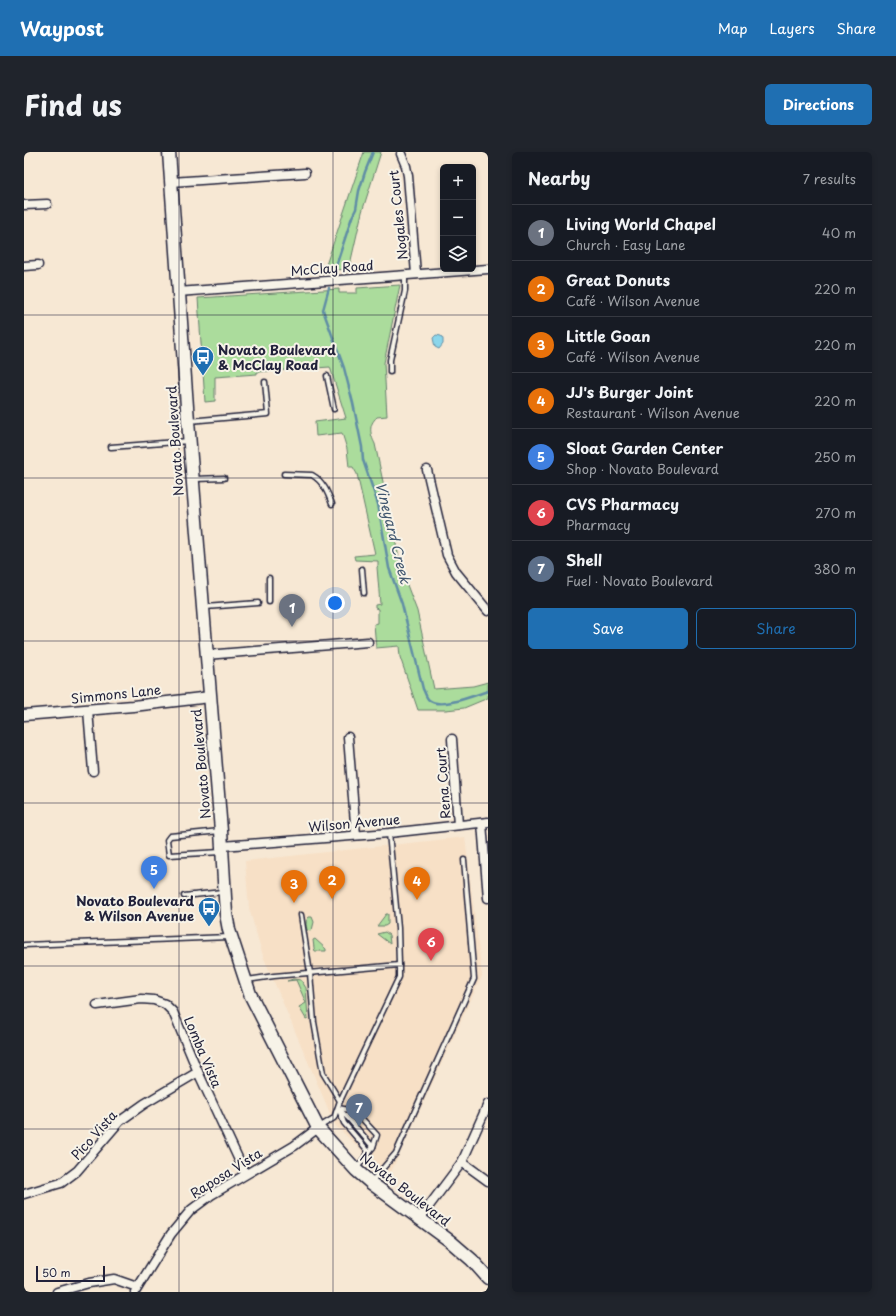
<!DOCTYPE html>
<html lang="en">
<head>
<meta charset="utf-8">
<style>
	:root { --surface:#171b24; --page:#20242c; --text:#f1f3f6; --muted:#9ea1a6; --line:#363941; --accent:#1f6fb2 }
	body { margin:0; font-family:"Playpen Sans",sans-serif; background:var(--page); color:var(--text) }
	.controls { position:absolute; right:12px; top:12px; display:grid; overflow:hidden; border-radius:6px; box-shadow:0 2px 6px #0003 }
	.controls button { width:36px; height:36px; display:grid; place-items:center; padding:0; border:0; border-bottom:1px solid var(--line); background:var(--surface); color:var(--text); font:20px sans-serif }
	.scale { position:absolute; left:12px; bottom:10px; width:69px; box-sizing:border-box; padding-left:4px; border:2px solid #22223b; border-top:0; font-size:11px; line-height:14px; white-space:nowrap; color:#22223b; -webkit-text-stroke:3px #f7f3e8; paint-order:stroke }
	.you { position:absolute; left:311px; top:451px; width:14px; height:14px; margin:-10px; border:3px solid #fff; border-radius:50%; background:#1a73e8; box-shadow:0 0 0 6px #1a73e833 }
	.badge { display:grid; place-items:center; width:26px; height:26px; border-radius:50%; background:var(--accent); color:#fff; font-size:13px; font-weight:700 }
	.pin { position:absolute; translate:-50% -33px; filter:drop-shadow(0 1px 2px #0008) }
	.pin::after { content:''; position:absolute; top:21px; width:14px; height:12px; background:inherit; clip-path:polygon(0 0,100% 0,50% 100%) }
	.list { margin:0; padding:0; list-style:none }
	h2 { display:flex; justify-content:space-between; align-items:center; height:52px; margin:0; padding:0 16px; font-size:17px }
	h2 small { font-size:13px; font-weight:400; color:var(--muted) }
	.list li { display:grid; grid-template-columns:26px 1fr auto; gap:12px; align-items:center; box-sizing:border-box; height:56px; padding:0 16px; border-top:1px solid var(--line) }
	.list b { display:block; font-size:15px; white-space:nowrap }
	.list p { margin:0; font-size:13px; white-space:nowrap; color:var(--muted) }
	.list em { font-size:13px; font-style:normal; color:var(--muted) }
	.actions { display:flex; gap:8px; padding:12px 16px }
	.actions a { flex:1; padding:9px 0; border:1px solid var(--accent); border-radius:6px; text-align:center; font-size:14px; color:var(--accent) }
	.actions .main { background:var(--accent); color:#fff }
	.icon { flex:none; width:22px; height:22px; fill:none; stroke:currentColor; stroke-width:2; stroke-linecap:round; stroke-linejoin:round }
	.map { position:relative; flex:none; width:464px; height:1140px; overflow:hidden; border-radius:6px }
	header { display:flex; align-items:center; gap:24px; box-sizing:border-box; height:56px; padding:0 20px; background:var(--accent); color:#fff }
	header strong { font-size:19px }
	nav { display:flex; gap:22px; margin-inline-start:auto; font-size:14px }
	.intro { display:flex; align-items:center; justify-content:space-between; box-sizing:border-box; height:96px; padding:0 24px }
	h1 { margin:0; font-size:28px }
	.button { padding:10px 18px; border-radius:6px; background:var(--accent); color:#fff; font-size:14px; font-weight:700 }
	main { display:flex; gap:24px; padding:0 24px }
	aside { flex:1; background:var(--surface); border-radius:6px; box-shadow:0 2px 6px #0003 }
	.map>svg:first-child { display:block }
</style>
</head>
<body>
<header>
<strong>Waypost</strong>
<nav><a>Map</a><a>Layers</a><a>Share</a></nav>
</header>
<div class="intro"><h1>Find us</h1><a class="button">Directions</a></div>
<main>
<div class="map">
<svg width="464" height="1140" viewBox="0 0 464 1140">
	<rect width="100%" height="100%" fill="#f7e8d4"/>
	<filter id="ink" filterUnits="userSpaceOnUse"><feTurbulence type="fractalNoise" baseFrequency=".025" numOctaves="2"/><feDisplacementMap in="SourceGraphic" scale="8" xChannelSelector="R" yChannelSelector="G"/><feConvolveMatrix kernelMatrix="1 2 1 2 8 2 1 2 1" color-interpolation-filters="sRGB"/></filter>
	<g filter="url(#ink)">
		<polygon fill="#f7e0c6" points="441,685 458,824 367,1020 353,1013 311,973 239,804 225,756 221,709"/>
		<g fill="#abdc9c" stroke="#667f6c">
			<polygon points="340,0 357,0 338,60 325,117 300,119"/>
			<path d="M376 133 360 211 363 264 353 265C344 273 346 282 351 292L378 420 393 459 410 537 449 534 464 530V546L440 556 422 558H394L376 505 375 494 352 496 350 472 354 471V457L351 456V453L356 452 353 415 354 414V409L331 408 330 404 351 402 333 322 329 315H325L323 297 318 281 292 284 291 270 322 266 306 215 233 220V222L191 225V249L181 250 174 146 315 137V141H333V136Z"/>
			<polygon points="362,762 364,762 364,772 361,774 353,774"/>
			<path d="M285 765H288L290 770 288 778 286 779 283 778C282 773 281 769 285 765Z"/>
			<polygon points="361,780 365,783 366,792 353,782"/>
			<polygon points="291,787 302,797 302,799 291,799 290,796 289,788"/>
			<polygon points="269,827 277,828 282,836 284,866 282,867 275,855 282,851 272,828 263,829"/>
		</g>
		<polygon fill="#8bd6eb" stroke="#618ea5" points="412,183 417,184 419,187 419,192 415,197 411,195 409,186"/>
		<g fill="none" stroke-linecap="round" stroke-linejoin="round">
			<g stroke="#618ea5" stroke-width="2.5">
				<polyline points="311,117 328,65 332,57 335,39 341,20 349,0"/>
				<path d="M305 136 299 158 320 216 329 251 338 295 339 308 354 352 365 416 378 452 399 537C401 540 402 546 405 548 416 558 451 543 464 539"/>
			</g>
			<g stroke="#22223b" stroke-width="7">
				<g id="service">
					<polyline points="366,220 366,208 381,139 381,123"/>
					<polyline points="303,224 310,257"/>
					<polyline points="165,269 244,262 241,230"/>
					<polyline points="87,295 165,289"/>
					<path d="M260 322 288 323C299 329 304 341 308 352"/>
					<polyline points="171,327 200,326"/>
					<polyline points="338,417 340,441"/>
					<polyline points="245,426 245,450"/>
					<polyline points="181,455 234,451"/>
					<polyline points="196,679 146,684 143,688 145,703 197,700"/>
					<polyline points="160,744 198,740"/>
					<polyline points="277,763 286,821 290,870 299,921 316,949"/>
					<polyline points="0,793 205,785"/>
					<polyline points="223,828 250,824 375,813"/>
					<polyline points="314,956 325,967 349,995 333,1016"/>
					<polyline points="314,956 331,959 353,983 349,995"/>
					<polyline points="315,958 320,971 345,1000"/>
					<polyline points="295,975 310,966 316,949 375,825 375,813 374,776 365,681"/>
					<polyline points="347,1030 372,1001 450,827 440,708"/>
				</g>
			</g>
			<g stroke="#22223b" stroke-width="11">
				<g id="minor">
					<polyline points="377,2 382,14 384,24 392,122"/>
					<polyline points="147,30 281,21"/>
					<polyline points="0,53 23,52"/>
					<polyline points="0,114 14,113"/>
					<polyline points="154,140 464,117"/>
					<polyline points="403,318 423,403 432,420 464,459"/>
					<polyline points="182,503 344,490"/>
					<polyline points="64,558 69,619"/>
					<polyline points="324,585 332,683"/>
					<polyline points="428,587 434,673"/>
					<polyline points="458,671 464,746"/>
					<polyline points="198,694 365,681 464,670"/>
					<polyline points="73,853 117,847 130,848 141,852 149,860 174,920 221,1021"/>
					<polyline points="438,1010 464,1029"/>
					<polyline points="0,1042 37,1031 53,1019 96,969 120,952 174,920"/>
					<polyline points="396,1066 438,1010 464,952"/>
					<polyline points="33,1140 65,1131 90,1127 113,1135"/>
					<polyline points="111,1140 147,1082 167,1058 187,1043 270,994 294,976"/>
				</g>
			</g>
			<g stroke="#22223b" stroke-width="13">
				<polyline id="tertiary" points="0,563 109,554 186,545"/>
			</g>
			<g stroke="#22223b" stroke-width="15">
				<polyline id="secondary" points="145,0 164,269 197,679 202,762 205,778 226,842 294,976 332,1018 347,1031 426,1089 448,1108 464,1126"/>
			</g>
			<use href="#service" stroke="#f7f3e8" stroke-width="4"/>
			<use href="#minor" stroke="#f7f3e8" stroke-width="8"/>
			<use href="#tertiary" stroke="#f7f3e8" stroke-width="10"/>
			<use href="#secondary" stroke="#f7f3e8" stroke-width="12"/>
		</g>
	</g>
	<path fill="none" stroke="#22223b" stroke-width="1" stroke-opacity="0.55" d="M155 0V1140M309 0V1140M0 163H464M0 326H464M0 489H464M0 651H464M0 814H464M0 977H464"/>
	<defs>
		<g id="bus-pin" transform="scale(1.15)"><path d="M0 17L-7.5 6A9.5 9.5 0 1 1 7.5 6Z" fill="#1f6fb2" stroke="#f7f3e8"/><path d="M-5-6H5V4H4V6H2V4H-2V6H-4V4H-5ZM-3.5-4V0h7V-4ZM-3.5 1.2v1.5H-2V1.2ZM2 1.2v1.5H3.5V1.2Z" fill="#fff"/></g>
	</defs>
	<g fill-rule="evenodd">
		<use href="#bus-pin" x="179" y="205"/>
		<use href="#bus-pin" x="185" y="756"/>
	</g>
	<g text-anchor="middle" stroke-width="4" stroke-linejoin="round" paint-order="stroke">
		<g font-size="13" fill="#22223b" stroke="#f7f3e8">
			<text transform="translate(374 63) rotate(-96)" y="5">Nogales Court</text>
			<text transform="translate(308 116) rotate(-4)" y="5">McClay Road</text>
			<text transform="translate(151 289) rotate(-94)" y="5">Novato Boulevard</text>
			<text transform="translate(92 542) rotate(-6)" y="5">Simmons Lane</text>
			<text transform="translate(177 612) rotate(-95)" y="5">Novato Boulevard</text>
			<text transform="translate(419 631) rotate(-94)" y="5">Rena Court</text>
			<text transform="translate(330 671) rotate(-5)" y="5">Wilson Avenue</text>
			<text transform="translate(179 900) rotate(67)" y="5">Lomba Vista</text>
			<text transform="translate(70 983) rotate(-48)" y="5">Pico Vista</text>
			<text transform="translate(202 1021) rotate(-32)" y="5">Raposa Vista</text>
			<text transform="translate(381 1037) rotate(38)" y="5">Novato Boulevard</text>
		</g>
		<g font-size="13" font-weight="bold" fill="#22223b" stroke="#f7f3e8" text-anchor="start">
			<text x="194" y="203">Novato Boulevard<tspan x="194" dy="15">&amp; McClay Road</tspan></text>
			<text x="170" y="754" text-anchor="end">Novato Boulevard<tspan x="170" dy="15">&amp; Wilson Avenue</tspan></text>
		</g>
		<g font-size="14" font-style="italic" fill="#425870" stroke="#f7f3e8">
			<text transform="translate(369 381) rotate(76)" y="5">Vineyard Creek</text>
		</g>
	</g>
</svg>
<div class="controls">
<button>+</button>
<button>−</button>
<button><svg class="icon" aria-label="layers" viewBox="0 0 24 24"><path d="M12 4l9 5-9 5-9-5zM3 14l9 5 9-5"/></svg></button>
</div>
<div class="scale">50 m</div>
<div class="you"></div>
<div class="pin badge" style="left:268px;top:475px;background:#6b7280">1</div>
<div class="pin badge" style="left:308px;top:747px;background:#e8710a">2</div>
<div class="pin badge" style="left:270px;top:751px;background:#e8710a">3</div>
<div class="pin badge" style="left:393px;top:748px;background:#e8710a">4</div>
<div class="pin badge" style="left:130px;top:737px;background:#3f7fe0">5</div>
<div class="pin badge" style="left:407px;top:809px;background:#e0444e">6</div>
<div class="pin badge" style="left:335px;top:975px;background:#5c6f8a">7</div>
</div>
<aside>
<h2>Nearby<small>7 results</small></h2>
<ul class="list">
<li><span class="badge" style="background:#6b7280">1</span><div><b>Living World Chapel</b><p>Church · Easy Lane</p></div><em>40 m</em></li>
<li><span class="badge" style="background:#e8710a">2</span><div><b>Great Donuts</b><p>Café · Wilson Avenue</p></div><em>220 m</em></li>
<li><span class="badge" style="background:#e8710a">3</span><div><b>Little Goan</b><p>Café · Wilson Avenue</p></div><em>220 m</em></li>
<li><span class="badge" style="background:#e8710a">4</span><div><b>JJ's Burger Joint</b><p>Restaurant · Wilson Avenue</p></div><em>220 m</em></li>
<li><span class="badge" style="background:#3f7fe0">5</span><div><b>Sloat Garden Center</b><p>Shop · Novato Boulevard</p></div><em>250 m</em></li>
<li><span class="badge" style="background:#e0444e">6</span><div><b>CVS Pharmacy</b><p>Pharmacy</p></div><em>270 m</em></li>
<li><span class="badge" style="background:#5c6f8a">7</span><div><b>Shell</b><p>Fuel · Novato Boulevard</p></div><em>380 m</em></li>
</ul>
<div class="actions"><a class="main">Save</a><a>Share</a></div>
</aside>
</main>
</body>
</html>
